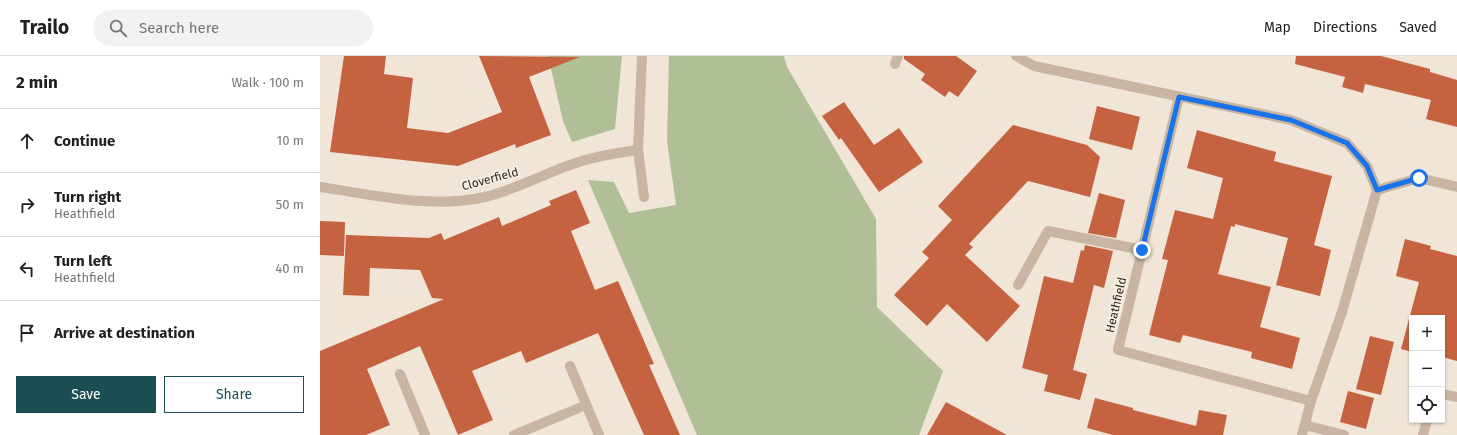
<!DOCTYPE html>
<html lang="en">
<head>
<meta charset="utf-8">
<style>
	:root { --surface:#fff; --page:#f2f2f2; --text:#202124; --muted:#757577; --line:#e0e0e0; --accent:#1c4f54 }
	body { margin:0; font-family:"Fira Sans",sans-serif; background:var(--page); color:var(--text) }
	.controls { position:absolute; right:12px; bottom:12px; display:grid; overflow:hidden; border-radius:0px; box-shadow:0 1px 3px #0004 }
	.controls button { width:36px; height:36px; display:grid; place-items:center; padding:0; border:0; border-bottom:1px solid var(--line); background:var(--surface); color:var(--text); font:20px sans-serif }
	.stop { position:absolute; width:12px; height:12px; margin:-9px; border:3px solid #1a73e8; border-radius:50%; background:#fff }
	.stop.end { background:#1a73e8; border-color:#fff; box-shadow:0 1px 4px #0008 }
	.list { margin:0; padding:0; list-style:none }
	h2 { display:flex; justify-content:space-between; align-items:center; height:52px; margin:0; padding:0 16px; font-size:17px }
	h2 small { font-size:13px; font-weight:400; color:var(--muted) }
	.list li { display:grid; grid-template-columns:26px 1fr auto; gap:12px; align-items:center; box-sizing:border-box; height:64px; padding:0 16px; border-top:1px solid var(--line) }
	.list b { display:block; font-size:15px; white-space:nowrap }
	.list p { margin:0; font-size:13px; white-space:nowrap; color:var(--muted) }
	.list em { font-size:13px; font-style:normal; color:var(--muted) }
	.actions { display:flex; gap:8px; padding:12px 16px }
	.actions a { flex:1; padding:9px 0; border:1px solid var(--accent); border-radius:0px; text-align:center; font-size:14px; color:var(--accent) }
	.actions .main { background:var(--accent); color:#fff }
	.icon { flex:none; width:22px; height:22px; fill:none; stroke:currentColor; stroke-width:2; stroke-linecap:round; stroke-linejoin:round }
	.map { position:relative; flex:none; width:1137px; height:379px; overflow:hidden }
	header { display:flex; align-items:center; gap:24px; box-sizing:border-box; height:56px; padding:0 20px; background:var(--surface); border-bottom:1px solid var(--line) }
	header strong { font-size:19px }
	nav { display:flex; gap:22px; margin-inline-start:auto; font-size:14px }
	.search { width:280px; height:36px; background:var(--page); display:flex; align-items:center; gap:10px; box-sizing:border-box; padding:0 14px; border-radius:22px; color:var(--muted); font-size:15px }
	main { display:flex }
	aside { flex:1; background:var(--surface) }
	.map>svg:first-child { display:block }
</style>
</head>
<body>
<header>
<strong>Trailo</strong>
<div class="search"><svg class="icon" aria-label="search" viewBox="0 0 24 24"><circle cx="10" cy="10" r="6"/><path d="M15 15l6 6"/></svg>Search here</div>
<nav><a>Map</a><a>Directions</a><a>Saved</a></nav>
</header>
<main>
<aside>
<h2>2 min<small>Walk · 100 m</small></h2>
<ul class="list">
<li><svg class="icon" aria-label="ahead" viewBox="0 0 24 24"><path d="M12 20V5M6 11l6-6 6 6"/></svg><div><b>Continue</b></div><em>10 m</em></li>
<li><svg class="icon" aria-label="right" viewBox="0 0 24 24"><path d="M7 20v-9h11M14 6l5 5-5 5"/></svg><div><b>Turn right</b><p>Heathfield</p></div><em>50 m</em></li>
<li><svg class="icon" aria-label="left" viewBox="0 0 24 24"><path d="M17 20v-9H6M10 6l-5 5 5 5"/></svg><div><b>Turn left</b><p>Heathfield</p></div><em>40 m</em></li>
<li><svg class="icon" aria-label="arrive" viewBox="0 0 24 24"><path d="M6 21V4h12l-3 4 3 4H6"/></svg><div><b>Arrive at destination</b></div></li>
</ul>
<div class="actions"><a class="main">Save</a><a>Share</a></div>
</aside>
<div class="map">
<svg width="1137" height="379" viewBox="0 0 1137 379">
	<rect width="100%" height="100%" fill="#f0e5d7"/>
	<g fill="#b1bf97">
		<polygon points="228,0 302,0 295,73 252,86 243,65"/>
		<polygon points="349,0 464,0 467,11 556,163 557,251 623,315 599,379 377,379 268,124 294,126 309,157 356,149 347,85"/>
	</g>
	<g fill="#c56340">
		<polygon points="24,0 66,0 64,18 93,22 87,72 128,77 182,56 159,0 260,1 209,21 231,79 196,92 195,88 138,110 10,96"/>
		<polygon points="584,0 636,0 657,15 638,41 629,35 625,41 601,24 605,18 584,3"/>
		<polygon points="976,0 1061,0 1110,13 1110,16 1137,24 1137,71 1106,63 1111,44 1045,28 1043,37 1022,31 1025,21 975,8"/>
		<polygon points="524,46 554,89 579,72 603,106 559,136 521,82 519,84 502,60"/>
		<polygon points="777,50 820,61 812,94 769,83"/>
		<polygon points="693,69 767,89 780,101 770,141 708,125 649,188 653,191 645,199 700,250 667,286 627,248 607,270 574,239 609,202 602,196 632,164 618,150"/>
		<polygon points="877,74 956,96 954,105 1012,120 994,189 1011,194 1000,240 956,229 968,182 915,168 915,171 911,170 898,218 951,231 940,271 980,282 972,313 931,302 932,296 863,279 860,287 829,279 848,204 842,203 855,154 893,163 903,122 867,112"/>
		<polygon points="256,134 270,167 251,175 275,234 298,225 334,308 329,309 360,379 324,379 278,277 206,307 201,295 152,315 173,364 138,379 100,290 47,313 70,369 46,379 0,379 0,295 124,243 112,242 100,214 50,212 49,240 23,239 26,179 109,182 121,177 124,184 179,161 182,170 231,149 229,145"/>
		<polygon points="779,137 805,144 796,182 768,177"/>
		<polygon points="0,165 25,166 24,200 0,199"/>
		<polygon points="1085,183 1111,190 1110,193 1137,200 1137,305 1122,301 1122,262 1092,262 1092,296 1081,293 1099,226 1076,220"/>
		<polygon points="765,189 793,195 784,232 774,229 753,314 767,318 760,344 724,335 728,319 702,312 724,220 753,227 761,194 764,195"/>
		<polygon points="1050,280 1074,286 1061,339 1036,333"/>
		<polygon points="1028,335 1054,342 1046,373 1020,366"/>
		<polygon points="775,342 813,352 813,354 876,370 879,354 907,359 903,379 793,379 767,372"/>
		<polygon points="626,346 687,379 607,379"/>
	</g>
	<g fill="none" stroke-linecap="round" stroke-linejoin="round">
		<g stroke="#c8b5a3" stroke-width="10">
			<polyline points="1057,134 1099,122 1137,131"/>
			<polyline points="698,229 728,175 822,194"/>
			<polyline points="250,310 279,379"/>
			<polyline points="1122,338 1137,341"/>
			<polyline points="985,369 1024,379"/>
			<polyline points="194,379 266,349"/>
			<polyline points="1103,379 1107,364"/>
		</g>
		<g stroke="#c8b5a3" stroke-width="10">
			<polyline points="322,0 318,94 324,141"/>
			<polyline points="696,0 714,10 971,64 1027,87 1047,110 1057,134 1022,256 991,345 982,379"/>
			<polyline points="575,8 578,0"/>
			<polyline points="859,41 798,294 991,345"/>
			<path d="M0 131C54 139 111 153 165 141 194 134 220 120 247 110 271 101 294 97 318 94"/>
			<polyline points="80,318 105,379"/>
		</g>
	</g>
	<g fill="none" stroke-linecap="round" stroke-linejoin="round">
		<polyline stroke="#1a73e8" stroke-width="5" points="822,194 859,41 971,64 1027,87 1047,110 1057,134 1099,122"/>
	</g>
	<g text-anchor="middle" stroke-width="4" stroke-linejoin="round" paint-order="stroke">
		<g font-size="12" fill="#332a25" stroke="#f8efe3">
			<text transform="translate(170 123) rotate(-15)" y="4">Cloverfield</text>
			<text transform="translate(796 249) rotate(-77)" y="4">Heathfield</text>
		</g>
	</g>
</svg>
<div class="controls">
<button>+</button>
<button>−</button>
<button><svg class="icon" aria-label="locate" viewBox="0 0 24 24"><circle cx="12" cy="12" r="6"/><path d="M12 2v4M12 18v4M2 12h4M18 12h4"/></svg></button>
</div>
<div class="stop" style="left:1099px;top:122px"></div>
<div class="stop end" style="left:822px;top:194px"></div>
</div>
</main>
</body>
</html>
